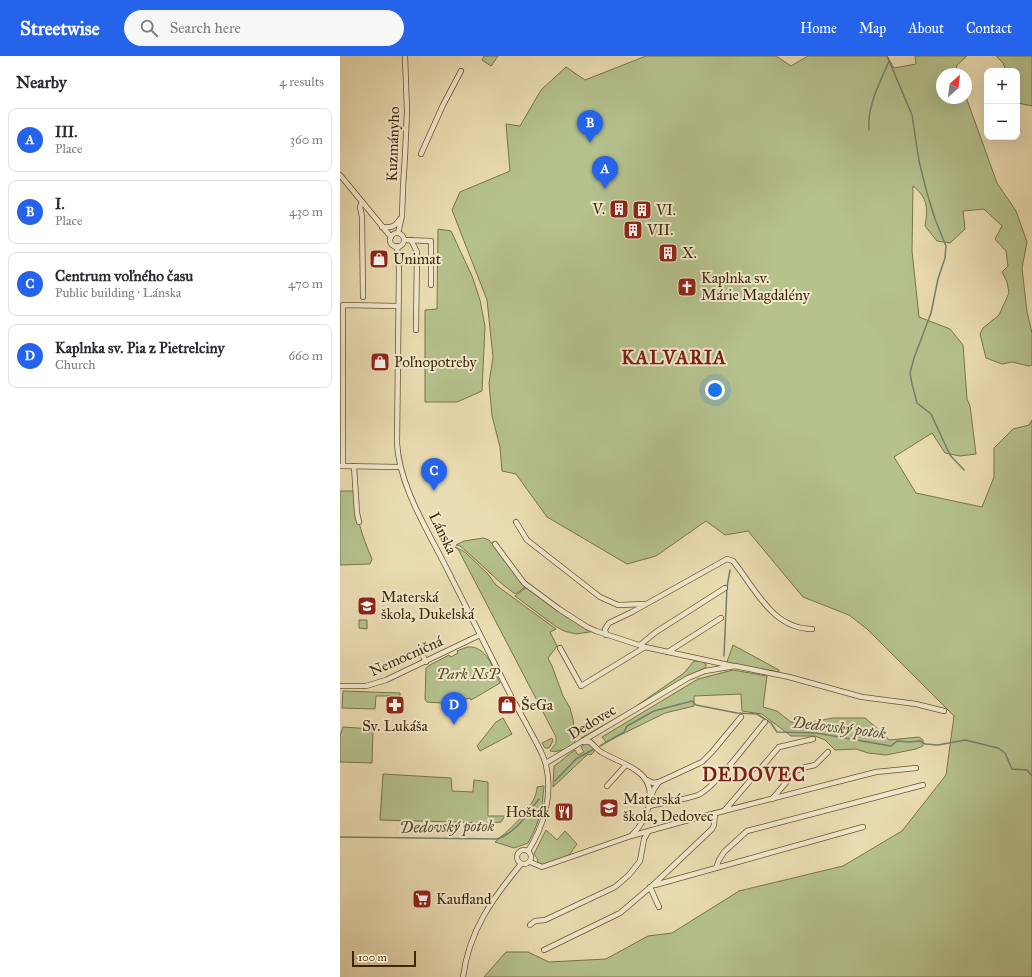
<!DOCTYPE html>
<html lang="en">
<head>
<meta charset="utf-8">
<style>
	:root { --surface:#fff; --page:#f7f7f7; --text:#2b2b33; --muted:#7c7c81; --line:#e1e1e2; --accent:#2563eb }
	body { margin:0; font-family:"IM FELL Great Primer",serif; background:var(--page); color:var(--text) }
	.controls { position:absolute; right:12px; top:12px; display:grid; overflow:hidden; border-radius:8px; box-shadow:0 4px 16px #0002 }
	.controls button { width:36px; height:36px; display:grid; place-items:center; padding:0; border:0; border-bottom:1px solid var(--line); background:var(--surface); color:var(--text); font:20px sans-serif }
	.compass { position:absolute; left:596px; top:12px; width:36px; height:36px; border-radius:50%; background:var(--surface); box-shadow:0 4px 16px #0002; rotate:28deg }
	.scale { position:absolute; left:12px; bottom:10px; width:64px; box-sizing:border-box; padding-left:4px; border:2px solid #3e2705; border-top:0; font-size:11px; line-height:14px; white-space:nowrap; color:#3e2705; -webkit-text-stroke:3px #f2e9ce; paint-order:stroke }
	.you { position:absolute; left:375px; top:334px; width:14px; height:14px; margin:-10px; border:3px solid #fff; border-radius:50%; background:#1a73e8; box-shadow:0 0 0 6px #1a73e833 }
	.badge { display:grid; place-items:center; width:26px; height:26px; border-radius:50%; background:var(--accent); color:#fff; font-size:13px; font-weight:700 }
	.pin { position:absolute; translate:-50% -33px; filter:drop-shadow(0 1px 2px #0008) }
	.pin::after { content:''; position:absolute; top:21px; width:14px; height:12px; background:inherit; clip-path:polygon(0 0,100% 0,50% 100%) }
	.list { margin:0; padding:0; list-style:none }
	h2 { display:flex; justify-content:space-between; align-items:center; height:52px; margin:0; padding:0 16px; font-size:17px }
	h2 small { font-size:13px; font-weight:400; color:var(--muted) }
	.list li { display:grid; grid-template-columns:26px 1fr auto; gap:12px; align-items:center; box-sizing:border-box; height:64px; margin:0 8px 8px; padding:0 8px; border:1px solid var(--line); border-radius:8px }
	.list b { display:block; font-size:15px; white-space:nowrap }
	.list p { margin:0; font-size:13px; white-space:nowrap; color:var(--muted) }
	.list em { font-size:13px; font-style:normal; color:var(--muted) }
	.icon { flex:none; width:22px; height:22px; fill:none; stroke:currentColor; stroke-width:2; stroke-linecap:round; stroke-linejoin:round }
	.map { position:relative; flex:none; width:692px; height:921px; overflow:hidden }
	header { display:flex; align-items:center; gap:24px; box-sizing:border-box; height:56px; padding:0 20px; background:var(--accent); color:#fff }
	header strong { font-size:19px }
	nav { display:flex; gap:22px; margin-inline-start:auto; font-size:14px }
	.search { width:280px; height:36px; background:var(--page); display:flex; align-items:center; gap:10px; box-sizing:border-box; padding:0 14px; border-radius:22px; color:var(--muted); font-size:15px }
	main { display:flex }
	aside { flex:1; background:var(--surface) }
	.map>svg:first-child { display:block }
</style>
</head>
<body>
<header>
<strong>Streetwise</strong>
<div class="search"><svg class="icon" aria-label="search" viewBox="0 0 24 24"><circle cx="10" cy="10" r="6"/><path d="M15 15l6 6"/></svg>Search here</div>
<nav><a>Home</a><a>Map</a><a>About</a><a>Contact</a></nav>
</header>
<main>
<aside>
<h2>Nearby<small>4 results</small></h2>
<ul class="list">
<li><span class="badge">A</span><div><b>III.</b><p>Place</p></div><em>360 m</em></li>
<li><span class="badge">B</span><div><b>I.</b><p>Place</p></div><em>430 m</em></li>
<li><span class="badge">C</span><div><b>Centrum voľného času</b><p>Public building · Lánska</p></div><em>470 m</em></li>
<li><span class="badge">D</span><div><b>Kaplnka sv. Pia z Pietrelciny</b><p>Church</p></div><em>660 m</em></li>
</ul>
</aside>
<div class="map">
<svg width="692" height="921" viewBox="0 0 692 921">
	<rect width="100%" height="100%" fill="#ebddb3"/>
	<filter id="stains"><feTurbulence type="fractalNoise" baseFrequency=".005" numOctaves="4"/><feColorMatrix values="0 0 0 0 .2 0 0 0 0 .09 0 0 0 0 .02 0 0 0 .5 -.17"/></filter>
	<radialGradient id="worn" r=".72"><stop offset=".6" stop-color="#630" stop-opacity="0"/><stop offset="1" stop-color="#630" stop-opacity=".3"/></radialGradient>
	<g fill="#b5c28e" stroke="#7a744a">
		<polygon points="144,0 158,0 151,10 142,4"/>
		<path d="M306 0H436L451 10 468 0H547L554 12 576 8 575 0H627L617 9 616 18H602V42L626 41 657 127 676 155 687 186 682 212 687 256 692 277V309L689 310 672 306 662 308 646 302 640 278 643 272 659 259 669 237 667 226 662 216 668 210 666 195 655 183 662 170 644 153 623 155 625 173 610 187 597 185 585 170C588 152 588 142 573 130L572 195 579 261 610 273 623 289 627 343 630 350 636 398 620 400 605 397 592 377 554 401 576 437 642 451 654 421V392L673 373 689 369 692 364V921H144L166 896H188L209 906 266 903 308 880 332 877 399 835 503 810 562 775 606 719 614 660 527 573 509 559 463 541 408 475 385 479 366 465 316 500 287 508 207 461 176 418 162 415 160 391 152 360 149 327 153 301 147 244 112 154 120 136 170 115 166 68 180 70 201 34 226 11 245 24Z"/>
		<polygon points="656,0 692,0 692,50 678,47 677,15 666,15 663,7"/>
		<polygon points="98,173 111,175 132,220 140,244 145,270 142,335 117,346 85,346 85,254 97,253"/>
		<path d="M0 435H13C17 462 21 478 32 503L30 508 0 509Z"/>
		<polygon points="143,482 149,484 183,528 187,530 175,538 162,528 125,494 120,490 116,489 124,485"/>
		<path d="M115 491 125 496 148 518 156 529 216 573 210 576 217 590 208 602 212 610 223 640 230 652 233 663 235 687C227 692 220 697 210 695L216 687V681L118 493Z"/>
		<polygon points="188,530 256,575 236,578 224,575 215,570 175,540"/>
		<polygon points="19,564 27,564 27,573 19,572"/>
		<polygon points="393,589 439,614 439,616 406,610 405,611 387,606"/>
		<path d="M127 591C147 589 153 613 160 627L131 644 130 642 116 646 115 648 87 646 85 644 86 612 90 609 109 599 111 601 118 597 117 595Z"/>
		<polygon points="354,605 362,605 366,608 366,611 242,687 241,682 292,653 344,617"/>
		<polygon points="393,614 427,620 423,651 437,655 451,666 471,666 493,662 525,662 544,678 549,684 579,681 583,684 583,690 576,693 546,699 528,697 516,693 495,694 485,684 475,680 451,680 422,658 402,655 401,638 354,640 354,650 325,657 266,686 262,681 358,623"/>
		<polygon points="3,635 60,637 60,640 36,640 35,653 2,652"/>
		<polygon points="163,662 172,678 140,695 137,690 156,666"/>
		<polygon points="3,671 33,673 32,707 0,706 0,680"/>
		<polygon points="212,682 213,685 209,692 205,692 202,687"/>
		<path d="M245 688H249L256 693 251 699 248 698 213 731 214 710C222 705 227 699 235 694L238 699 244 696 241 691Z"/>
		<polygon points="43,718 111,722 112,735 133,736 134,724 148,726 148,760 165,760 161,766 150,767 40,764"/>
		<path d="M204 730C202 754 200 765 188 787L174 792 155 786C169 774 197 750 197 731Z"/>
		<polygon points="206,774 217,784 225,775 237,788 229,799 204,809 197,806 198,804 194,798"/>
	</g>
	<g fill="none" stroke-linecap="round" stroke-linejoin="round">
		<g stroke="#74806b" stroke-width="1.5">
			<polyline points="547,0 572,59 579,105 587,137 595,163 606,190 605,202 598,223 591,257 574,302 570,317 572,328 577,347 591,358 610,399 624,414"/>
			<path d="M529 74C527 49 540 27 549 5"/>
			<polyline points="384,600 387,531 390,514"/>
			<polyline points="260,690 284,676 287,670 314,655 352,645 356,649 397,657 417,658 431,667 437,676 476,677 551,690 557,685 568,686 580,685 585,688 598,689 625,684 658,692 665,697 672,713 687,714 692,720"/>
			<polyline points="215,725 236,703 254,693"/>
			<path d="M0 781 157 783C176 777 187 758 199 743"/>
		</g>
		<g stroke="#695430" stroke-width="6">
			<g id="minor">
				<polyline points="81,98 103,49 121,15"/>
				<polyline points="0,119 51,181"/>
				<polyline points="22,146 20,151 22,161 23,241"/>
				<path d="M42 171C51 172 55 171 60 163"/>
				<polyline points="58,177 62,160 63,131 65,100 67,55 65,0"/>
				<circle cx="57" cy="184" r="7"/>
				<polyline points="64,184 91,185 91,229"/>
				<polyline points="71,184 77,196 76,274"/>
				<path d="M57 190 59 213 57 387C59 428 85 470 104 507 127 553 150 599 173 644 181 658 188 671 195 684 199 692 204 700 206 709 213 739 204 770 188 795"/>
				<polyline points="1,410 59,411"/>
				<polyline points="3,410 3,249 58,250"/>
				<polyline points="14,410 17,457 19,466"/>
				<polyline points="176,466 187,484 260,541 278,549 305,548"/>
				<polyline points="155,488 184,527 219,553 247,571 256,575 305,591 393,610"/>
				<path d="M266 579 265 573 269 567 292 556 387 503 393 505C415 532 432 573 472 573"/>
				<polyline points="300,589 316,576 385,532"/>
				<polyline points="220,592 241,630 305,591"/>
				<polyline points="328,596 381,562"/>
				<polyline points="82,598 86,606"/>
				<polyline points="0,630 26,630 46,624 140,579"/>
				<path d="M244 686H250C254 689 257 694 261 696 273 703 286 707 297 715 320 731 309 762 292 779"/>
				<polyline points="206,707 348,622 365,615 395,610 449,621 522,641 576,648 604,655"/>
				<polyline points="307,724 313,727 319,726 362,706 372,696 401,661"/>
				<polyline points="267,730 286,709"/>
				<polyline points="311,740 314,733 319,726"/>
				<polyline points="432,743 456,715 462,712 475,709 488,696"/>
				<path d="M310 750C325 746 344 744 358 739 375 732 411 682 425 666"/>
				<polyline points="384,755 439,691 473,683"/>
				<circle cx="184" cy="801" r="7"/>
				<polyline points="190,806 202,811 291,780 341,766 536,716 576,712"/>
				<polyline points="376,812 379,804 384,796 407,775 583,729"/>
				<polyline points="315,829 523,771"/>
				<polyline points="310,831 319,851"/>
				<polyline points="190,869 195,865 205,864 275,831 289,819 300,805 304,783 308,776"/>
				<polyline points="204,894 280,857 313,829 372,773 374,769 375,757"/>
				<path d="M123 921C129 875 152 843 181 808"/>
			</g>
		</g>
		<use href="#minor" stroke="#f2e9ce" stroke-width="4.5"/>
	</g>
	<defs>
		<g id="building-square" transform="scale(1)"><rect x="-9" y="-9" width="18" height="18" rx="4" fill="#8f2418" stroke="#f2e9ce"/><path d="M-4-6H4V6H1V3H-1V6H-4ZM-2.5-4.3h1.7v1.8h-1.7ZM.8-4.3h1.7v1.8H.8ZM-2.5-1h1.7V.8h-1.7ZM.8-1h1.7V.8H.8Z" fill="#fff"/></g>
		<g id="shop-square" transform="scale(1)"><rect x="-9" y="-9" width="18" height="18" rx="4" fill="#8f2418" stroke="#f2e9ce"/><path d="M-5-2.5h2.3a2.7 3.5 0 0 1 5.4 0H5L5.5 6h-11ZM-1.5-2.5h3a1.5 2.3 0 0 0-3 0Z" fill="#fff"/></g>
		<g id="church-square" transform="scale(1)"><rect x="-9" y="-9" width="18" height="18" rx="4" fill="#8f2418" stroke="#f2e9ce"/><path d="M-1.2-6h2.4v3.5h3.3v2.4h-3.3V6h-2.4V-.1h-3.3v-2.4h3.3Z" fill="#fff"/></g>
		<g id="school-square" transform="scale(1)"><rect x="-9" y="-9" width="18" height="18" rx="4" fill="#8f2418" stroke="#f2e9ce"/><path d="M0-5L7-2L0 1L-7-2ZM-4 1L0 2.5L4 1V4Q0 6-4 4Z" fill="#fff"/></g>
		<g id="pharmacy-square" transform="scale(1)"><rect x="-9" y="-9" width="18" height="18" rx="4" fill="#8f2418" stroke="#f2e9ce"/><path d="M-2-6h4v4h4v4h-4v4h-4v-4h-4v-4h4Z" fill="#fff"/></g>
		<g id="restaurant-square" transform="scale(1)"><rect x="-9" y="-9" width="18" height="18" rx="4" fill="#8f2418" stroke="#f2e9ce"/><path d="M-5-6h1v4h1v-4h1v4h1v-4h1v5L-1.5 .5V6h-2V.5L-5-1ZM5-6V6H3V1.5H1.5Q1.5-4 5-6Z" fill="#fff"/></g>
		<g id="supermarket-square" transform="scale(1)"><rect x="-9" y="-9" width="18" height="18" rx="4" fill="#8f2418" stroke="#f2e9ce"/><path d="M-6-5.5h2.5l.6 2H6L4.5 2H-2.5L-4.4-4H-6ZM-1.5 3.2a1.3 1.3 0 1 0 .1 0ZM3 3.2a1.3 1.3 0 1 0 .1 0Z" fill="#fff"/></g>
	</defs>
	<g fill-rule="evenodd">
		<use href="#building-square" x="279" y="153"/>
		<use href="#building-square" x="302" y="154"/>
		<use href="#building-square" x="293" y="174"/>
		<use href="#building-square" x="328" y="197"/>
		<use href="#shop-square" x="39" y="203"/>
		<use href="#church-square" x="347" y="231"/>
		<use href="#shop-square" x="40" y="306"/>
		<use href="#school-square" x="27" y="550"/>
		<use href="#pharmacy-square" x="55" y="649"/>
		<use href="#shop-square" x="167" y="649"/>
		<use href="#school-square" x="269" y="752"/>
		<use href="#restaurant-square" x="224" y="756"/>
		<use href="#supermarket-square" x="82" y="843"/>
	</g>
	<g text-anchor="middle" stroke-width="4" stroke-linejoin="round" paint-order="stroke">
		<g font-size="15" fill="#3e2705" stroke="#f2e9ce">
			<text transform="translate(53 88) rotate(-88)" y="5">Kuzmányho</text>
			<text transform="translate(103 477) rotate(64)" y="5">Lánska</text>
			<text transform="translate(66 600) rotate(-24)" y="5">Nemocničná</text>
			<text transform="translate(252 666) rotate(-31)" y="5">Dedovec</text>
		</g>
		<g font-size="15" fill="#3e2705" stroke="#f2e9ce" text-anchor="start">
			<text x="265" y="158" text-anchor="end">V.</text>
			<text x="316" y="159">VI.</text>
			<text x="307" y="179">VII.</text>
			<text x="342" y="202">X.</text>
			<text x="53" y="208">Unimat</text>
			<text x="361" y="227">Kaplnka sv.<tspan x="361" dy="17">Márie Magdalény</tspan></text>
			<text x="54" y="311">Poľnopotreby</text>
			<text x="41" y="546">Materská<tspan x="41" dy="17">škola, Dukelská</tspan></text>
			<text x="181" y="654">ŠeGa</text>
			<text x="55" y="675" text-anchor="middle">Sv. Lukáša</text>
			<text x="283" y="748">Materská<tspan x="283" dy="17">škola, Dedovec</tspan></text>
			<text x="210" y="761" text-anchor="end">Hošták</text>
			<text x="96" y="848">Kaufland</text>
		</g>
		<g font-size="15" font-style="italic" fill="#5c4e27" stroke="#f2e9ce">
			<text x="128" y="623">Park NsP</text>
		</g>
		<g font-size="16" font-style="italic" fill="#544c30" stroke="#f2e9ce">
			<text transform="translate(499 671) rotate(7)" y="6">Dedovský potok</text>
			<text transform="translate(107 770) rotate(-1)" y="6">Dedovský potok</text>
		</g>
		<g font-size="19" font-weight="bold" letter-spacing="1" fill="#7a1f14" stroke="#f2e9ce">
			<text x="334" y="308">KALVARIA</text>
			<text x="414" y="725">DEDOVEC</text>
		</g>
	</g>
	<rect width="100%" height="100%" filter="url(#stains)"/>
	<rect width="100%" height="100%" fill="url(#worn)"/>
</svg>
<div class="controls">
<button>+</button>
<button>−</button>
</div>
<svg class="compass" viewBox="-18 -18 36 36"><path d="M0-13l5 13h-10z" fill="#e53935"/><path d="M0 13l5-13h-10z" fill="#7c7c81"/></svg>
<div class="scale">100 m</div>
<div class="you"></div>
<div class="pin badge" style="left:265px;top:133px">A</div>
<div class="pin badge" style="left:250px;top:87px">B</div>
<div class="pin badge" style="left:94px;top:435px">C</div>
<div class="pin badge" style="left:114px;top:669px">D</div>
</div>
</main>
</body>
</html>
